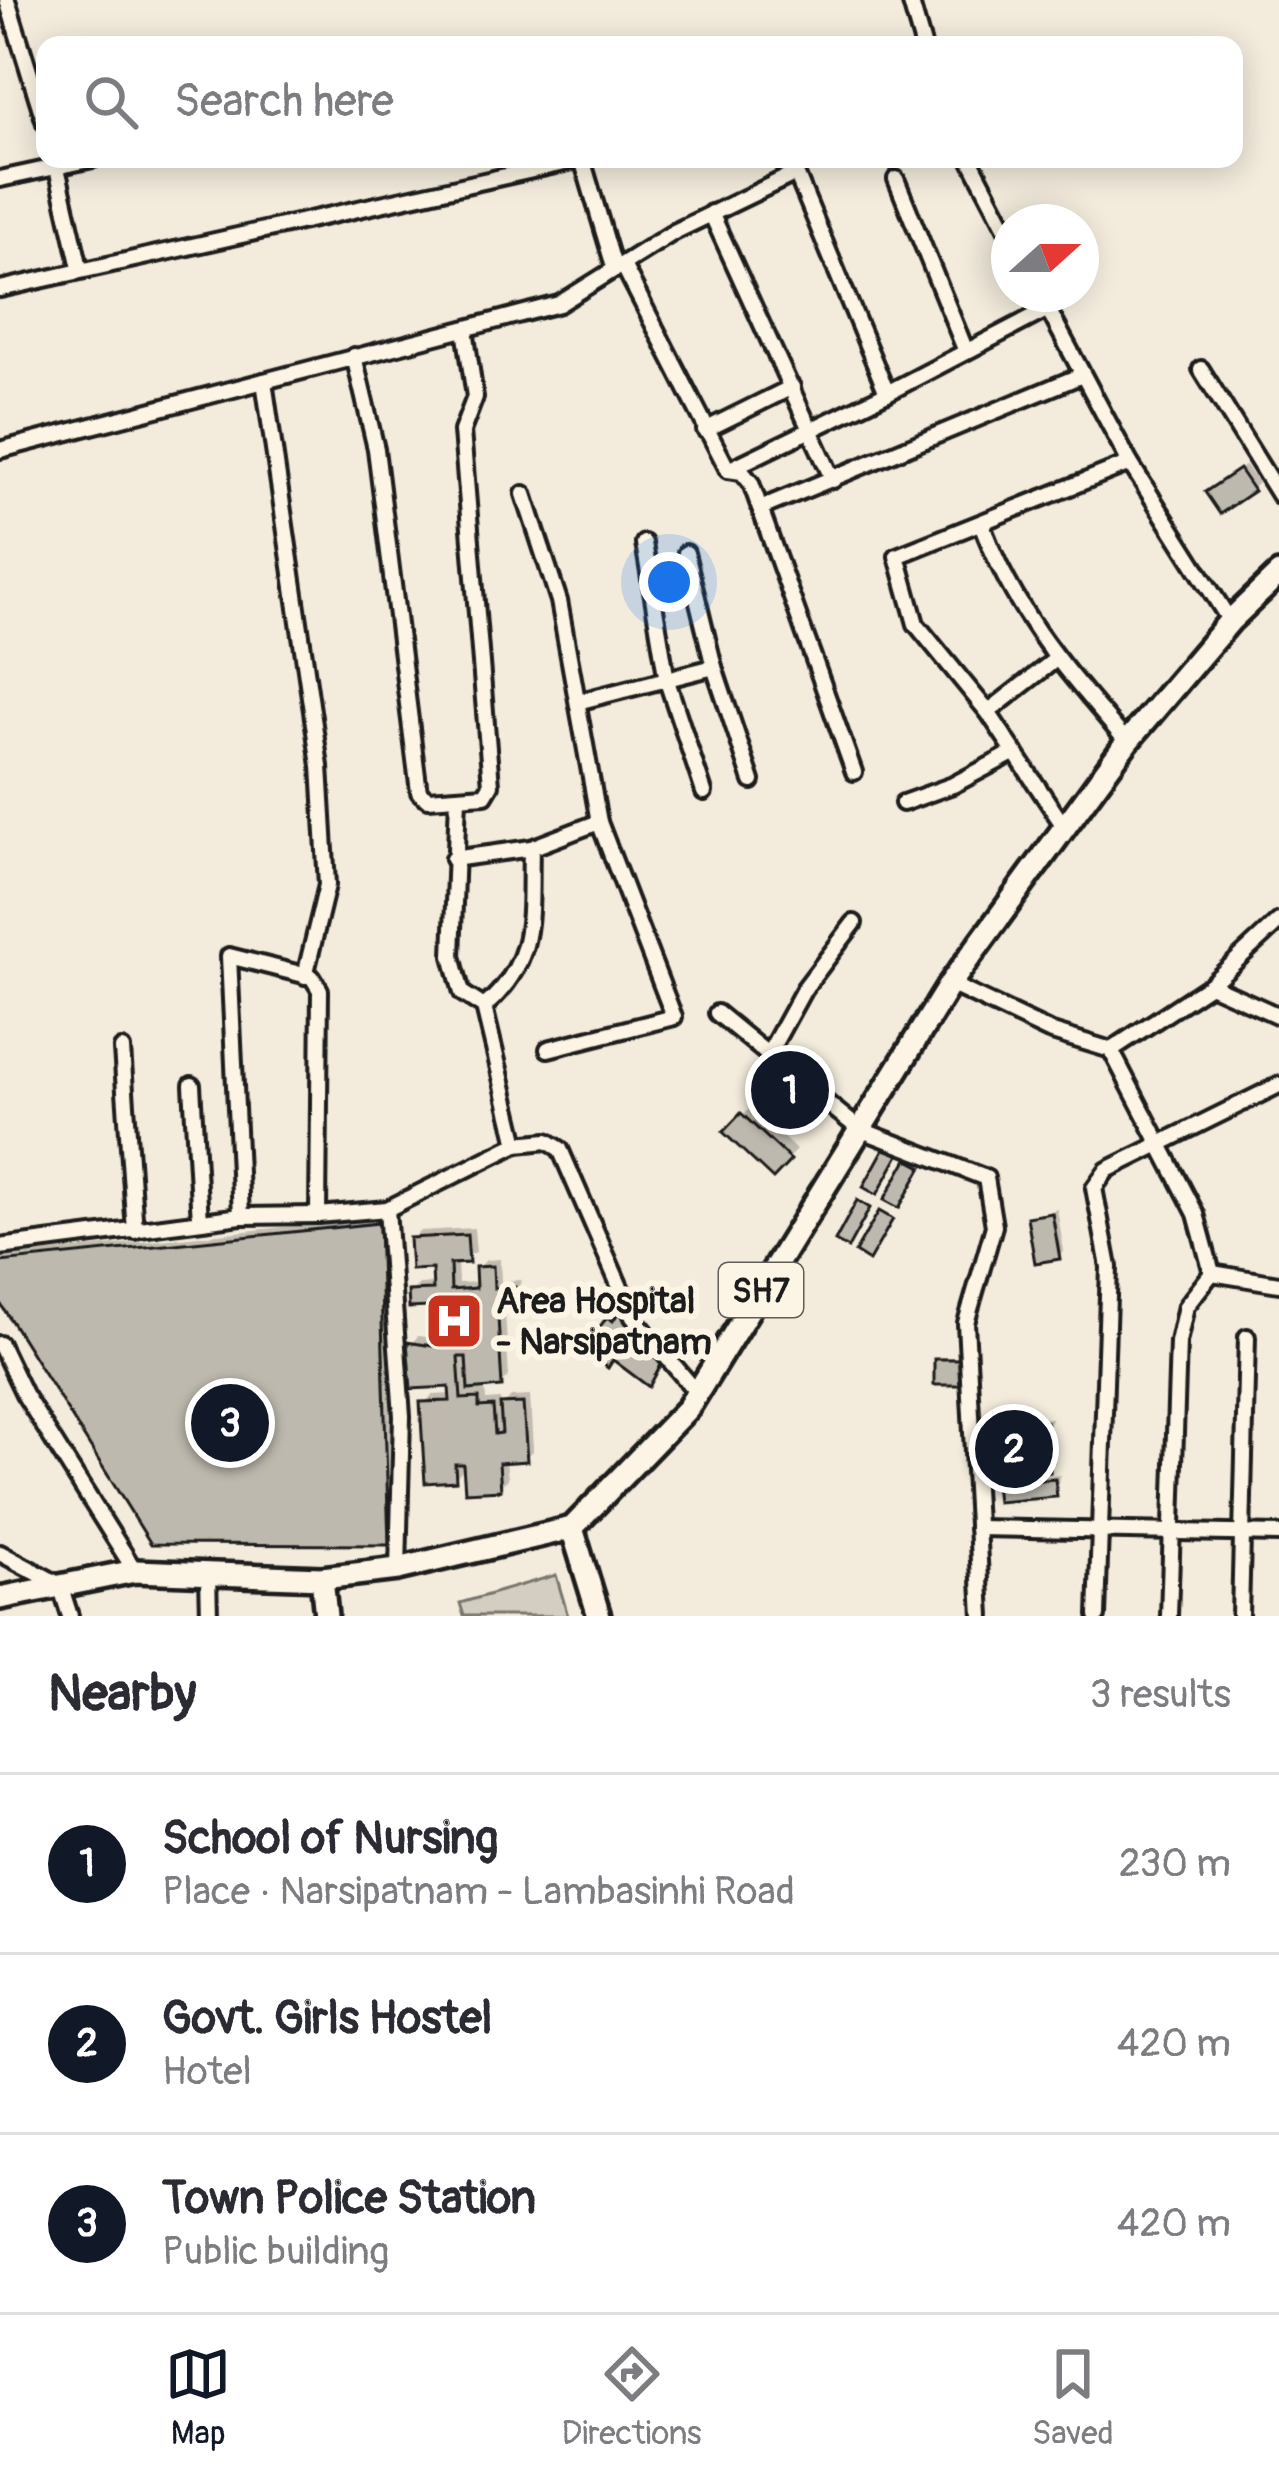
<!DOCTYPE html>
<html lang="en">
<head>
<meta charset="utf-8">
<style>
	:root { --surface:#fff; --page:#f2f2f3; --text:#2b2b33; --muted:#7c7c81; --line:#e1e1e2; --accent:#111827 }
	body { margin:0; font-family:Pangolin,sans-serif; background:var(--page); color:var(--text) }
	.compass { position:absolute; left:991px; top:204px; width:108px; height:108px; border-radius:50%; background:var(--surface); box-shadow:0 6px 30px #0003; rotate:69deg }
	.you { position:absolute; left:669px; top:582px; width:42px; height:42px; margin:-30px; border:9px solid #fff; border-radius:50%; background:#1a73e8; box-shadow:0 0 0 18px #1a73e833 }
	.badge { display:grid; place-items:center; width:78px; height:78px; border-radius:50%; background:var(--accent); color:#fff; font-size:39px; font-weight:700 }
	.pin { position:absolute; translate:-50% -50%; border:6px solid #fff; box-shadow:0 3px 12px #0006 }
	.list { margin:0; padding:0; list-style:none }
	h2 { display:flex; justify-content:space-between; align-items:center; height:156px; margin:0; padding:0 48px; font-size:51px }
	h2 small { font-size:39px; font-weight:400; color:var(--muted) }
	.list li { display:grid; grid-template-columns:78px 1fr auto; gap:36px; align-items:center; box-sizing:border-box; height:180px; padding:0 48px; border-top:3px solid var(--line) }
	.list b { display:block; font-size:45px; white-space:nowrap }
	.list p { margin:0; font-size:39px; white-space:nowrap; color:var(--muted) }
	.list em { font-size:39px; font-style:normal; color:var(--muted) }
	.icon { flex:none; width:66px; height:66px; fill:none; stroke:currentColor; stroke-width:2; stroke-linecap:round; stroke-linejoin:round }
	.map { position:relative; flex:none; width:1279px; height:1616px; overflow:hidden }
	.search { position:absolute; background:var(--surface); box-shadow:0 6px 30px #0003; left:36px; right:36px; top:36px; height:132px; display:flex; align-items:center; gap:30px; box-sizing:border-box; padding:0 42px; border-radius:24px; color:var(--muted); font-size:45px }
	.sheet { height:696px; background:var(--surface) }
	nav { display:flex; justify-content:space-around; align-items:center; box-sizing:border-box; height:168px; border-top:3px solid var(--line); background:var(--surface); font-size:33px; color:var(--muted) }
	nav a { display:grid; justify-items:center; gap:6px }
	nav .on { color:var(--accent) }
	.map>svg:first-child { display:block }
</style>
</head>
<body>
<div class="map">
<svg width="1279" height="1616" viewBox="0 0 1279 1616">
	<rect width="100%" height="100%" fill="#f3ecdd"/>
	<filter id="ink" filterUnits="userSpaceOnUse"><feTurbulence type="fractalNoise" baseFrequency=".00833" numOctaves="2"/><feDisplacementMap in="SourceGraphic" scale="24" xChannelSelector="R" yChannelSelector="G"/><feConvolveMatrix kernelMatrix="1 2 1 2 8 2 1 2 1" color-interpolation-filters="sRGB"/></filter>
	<g filter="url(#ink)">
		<polygon fill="#d3cec1" stroke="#78756e" stroke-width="3" points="556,1575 568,1616 464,1616 460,1603"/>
		<g fill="#0003">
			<polygon points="1246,465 1258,483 1252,489 1214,487"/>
			<polygon points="807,1051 821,1061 786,1115 801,1056"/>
			<polygon points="751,1107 796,1150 773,1175 727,1132"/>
			<polygon points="1057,1209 1064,1251 1058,1256 1030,1218"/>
			<polygon points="386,1216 396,1534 387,1542 0,1297 0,1257"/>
			<polygon points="474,1228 476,1252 457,1261 458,1283 479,1282 478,1268 486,1260 500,1259 501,1281 522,1280 514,1296 504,1296 509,1376 501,1384 485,1385 486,1400 500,1399 501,1408 511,1397 530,1396 533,1450 525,1458 506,1460 508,1479 499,1487 466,1466 455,1478 424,1404 432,1395 452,1394 452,1384 411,1344 418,1336 435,1338 432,1304 411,1292 419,1284 436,1283 435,1266 412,1239 420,1231"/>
			<polygon points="630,1305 674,1343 649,1383 593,1341 618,1311"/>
			<polygon points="940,1357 962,1357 959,1382 937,1360"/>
			<polygon points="1051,1418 1046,1432 1025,1434 1027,1459 1054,1456 1055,1463 1026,1471 1025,1461 1012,1462 1009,1437 1016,1426 1022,1420"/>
			<polygon points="1060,1475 1056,1494 998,1485 1004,1480"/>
		</g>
		<g fill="#beb9ae" stroke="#1c1c1c" stroke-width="3">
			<polygon points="1239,469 1254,491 1220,514 1205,492"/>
			<polygon points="799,1055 818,1067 781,1125 762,1112"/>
			<polygon points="741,1113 791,1160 773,1179 723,1132"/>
			<polygon points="885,1147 899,1155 877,1195 863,1187"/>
			<polygon points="907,1159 922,1167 899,1208 884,1200"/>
			<polygon points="857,1200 870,1208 848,1248 835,1241"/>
			<polygon points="879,1211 893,1219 869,1261 855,1252"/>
			<polygon points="1052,1213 1060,1259 1035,1263 1027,1217"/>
			<polygon points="379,1223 389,1545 151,1544 0,1303 0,1262"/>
			<polygon points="467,1235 469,1263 450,1264 451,1290 476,1288 475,1267 493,1266 494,1288 515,1287 516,1299 497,1300 502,1387 468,1390 466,1357 458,1357 461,1399 479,1398 479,1407 493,1406 495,1434 502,1433 500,1404 523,1403 527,1461 499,1463 501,1490 465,1492 463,1464 455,1464 456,1481 425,1483 420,1402 450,1401 449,1387 411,1389 407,1342 432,1346 429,1307 409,1308 408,1291 433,1290 432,1269 411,1270 409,1238"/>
			<polygon points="620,1310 668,1352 649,1387 613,1360 608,1368 591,1355 597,1347 589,1341 607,1317 613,1321"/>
			<rect x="934" y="1359" width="26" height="26"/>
			<polygon points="1046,1422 1047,1435 1021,1437 1023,1463 1050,1461 1050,1472 1023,1474 1022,1464 1009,1465 1006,1436 1014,1436 1013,1425"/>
			<polygon points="1055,1479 1057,1497 997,1502 995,1484"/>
		</g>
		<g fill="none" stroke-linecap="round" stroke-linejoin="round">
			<g stroke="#1c1c1c" stroke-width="22">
				<g id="street">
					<polyline points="7,0 45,123"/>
					<polyline points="910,0 923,45"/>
					<polyline points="55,159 80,268"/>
					<polyline points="582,159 615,270"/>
					<polyline points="970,159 1009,234"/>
					<polyline points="0,179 93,159"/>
					<polyline points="896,179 965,349"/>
					<polyline points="711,213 833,480"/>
					<polyline points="623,265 728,470 887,393"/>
					<polyline points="0,289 582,159"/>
					<polyline points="1040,294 1130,463 1230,621"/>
					<polyline points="354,356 376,449 419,792 428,799 485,795 491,785 462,431 475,397 465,329"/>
					<polyline points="1201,369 1279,495"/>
					<polyline points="264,381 320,766 327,885 305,976"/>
					<polyline points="705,430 792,387"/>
					<polyline points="0,450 559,304 674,232 796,173 887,393 1048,309"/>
					<polyline points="728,470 742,472 751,483 854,772"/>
					<polyline points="524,494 559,601 599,822 674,1017 548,1049"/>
					<polyline points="761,508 1082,375"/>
					<path d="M981 523C1016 616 1064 668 1127 742"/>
					<polyline points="644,543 667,681 704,792"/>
					<polyline points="686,553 714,667 752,781"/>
					<polyline points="581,701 714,667"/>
					<polyline points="988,712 1056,659"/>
					<polyline points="458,797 452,956 462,993 484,1007 517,1144 547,1141 560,1149 633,1317 698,1394"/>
					<polyline points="903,803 953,785 1015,752"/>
					<polyline points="1065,828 988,712 916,624 897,556 1130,463"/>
					<polyline points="453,859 531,848 599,822"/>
					<polyline points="950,984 1049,1031 1111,1050 1210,985 1279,1016"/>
					<polyline points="1210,985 1279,921"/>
					<path d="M484 1007C539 959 529 915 531 848"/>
					<polyline points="717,1013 859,1129 986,1178 994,1226 966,1323 982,1616"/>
					<polyline points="122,1049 135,1231"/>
					<polyline points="1111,1050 1196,1214 1212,1273"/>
					<polyline points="770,1051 804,989 854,923"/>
					<polyline points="192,1085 200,1221"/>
					<polyline points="387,1209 402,1416 398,1569"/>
					<polyline points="241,1216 229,956 312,977 320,990 318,1215 387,1209 517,1144"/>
					<polyline points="0,1247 241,1216 318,1215"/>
					<polyline points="1212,1273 1279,1284"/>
					<polyline points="0,1344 24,1394 135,1571"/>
					<polyline points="977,1528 1279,1534"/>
					<polyline points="0,1553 60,1585 70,1616"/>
					<polyline points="208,1575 209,1616"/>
					<polyline points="1097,1616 1109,1267 1094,1188 1107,1170 1279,1085"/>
					<polyline points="1169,1616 1178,1342 1186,1306 1212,1273"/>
					<polyline points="1240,1616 1247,1337"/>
				</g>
			</g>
			<g stroke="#1c1c1c" stroke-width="30">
				<g id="secondary">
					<polyline points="572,1528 599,1616"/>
					<polyline points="322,1578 326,1616"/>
				</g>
			</g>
			<g stroke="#1c1c1c" stroke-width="30">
				<polyline id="primary" points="0,1598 135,1571 322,1578 398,1569 572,1528 688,1408 950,984 1127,742 1230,621 1279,574"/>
			</g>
			<use href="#street" stroke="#fcf5e5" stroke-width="14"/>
			<use href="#secondary" stroke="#fcf5e5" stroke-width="21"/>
			<use href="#primary" stroke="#fcf5e5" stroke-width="21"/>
		</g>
	</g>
	<defs>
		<g id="hospital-square" transform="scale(3)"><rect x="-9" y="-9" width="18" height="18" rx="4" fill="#c8321e" stroke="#fcf5e5"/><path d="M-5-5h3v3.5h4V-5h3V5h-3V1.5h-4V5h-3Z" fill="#fff"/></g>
	</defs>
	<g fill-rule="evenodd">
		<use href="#hospital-square" x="454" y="1321"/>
	</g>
	<g text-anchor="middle" stroke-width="12" stroke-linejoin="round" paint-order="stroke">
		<rect fill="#fcf5e5" stroke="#5f5d58" stroke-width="3" x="719" y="1263" width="84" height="54" rx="9"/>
		<g font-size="33" font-weight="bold" fill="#1c1c1c">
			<text x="761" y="1302">SH7</text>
		</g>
		<g font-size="36" font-weight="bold" fill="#1c1c1c" stroke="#fcf5e5" text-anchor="start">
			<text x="496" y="1313">Area Hospital<tspan x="496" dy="41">- Narsipatnam</tspan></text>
		</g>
	</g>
</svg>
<svg class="compass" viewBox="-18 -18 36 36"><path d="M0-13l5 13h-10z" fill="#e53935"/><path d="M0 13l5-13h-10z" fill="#7c7c81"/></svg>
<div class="you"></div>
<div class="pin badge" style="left:790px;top:1090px">1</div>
<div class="pin badge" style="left:1014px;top:1449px">2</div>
<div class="pin badge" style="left:230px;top:1423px">3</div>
<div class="search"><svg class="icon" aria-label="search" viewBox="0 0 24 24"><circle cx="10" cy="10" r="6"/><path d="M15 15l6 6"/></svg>Search here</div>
</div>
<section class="sheet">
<h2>Nearby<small>3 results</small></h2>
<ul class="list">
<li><span class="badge">1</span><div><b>School of Nursing</b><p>Place · Narsipatnam - Lambasinhi Road</p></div><em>230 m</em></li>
<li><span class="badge">2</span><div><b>Govt. Girls Hostel</b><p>Hotel</p></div><em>420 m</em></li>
<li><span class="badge">3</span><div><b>Town Police Station</b><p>Public building</p></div><em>420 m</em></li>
</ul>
</section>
<nav>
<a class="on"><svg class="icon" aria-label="map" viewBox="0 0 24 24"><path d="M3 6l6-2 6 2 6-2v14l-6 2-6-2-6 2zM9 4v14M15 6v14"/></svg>Map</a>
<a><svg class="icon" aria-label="directions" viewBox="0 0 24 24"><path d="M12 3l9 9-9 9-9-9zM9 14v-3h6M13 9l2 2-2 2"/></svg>Directions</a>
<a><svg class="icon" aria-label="saved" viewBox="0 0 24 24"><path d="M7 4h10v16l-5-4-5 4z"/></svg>Saved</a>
</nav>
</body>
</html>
